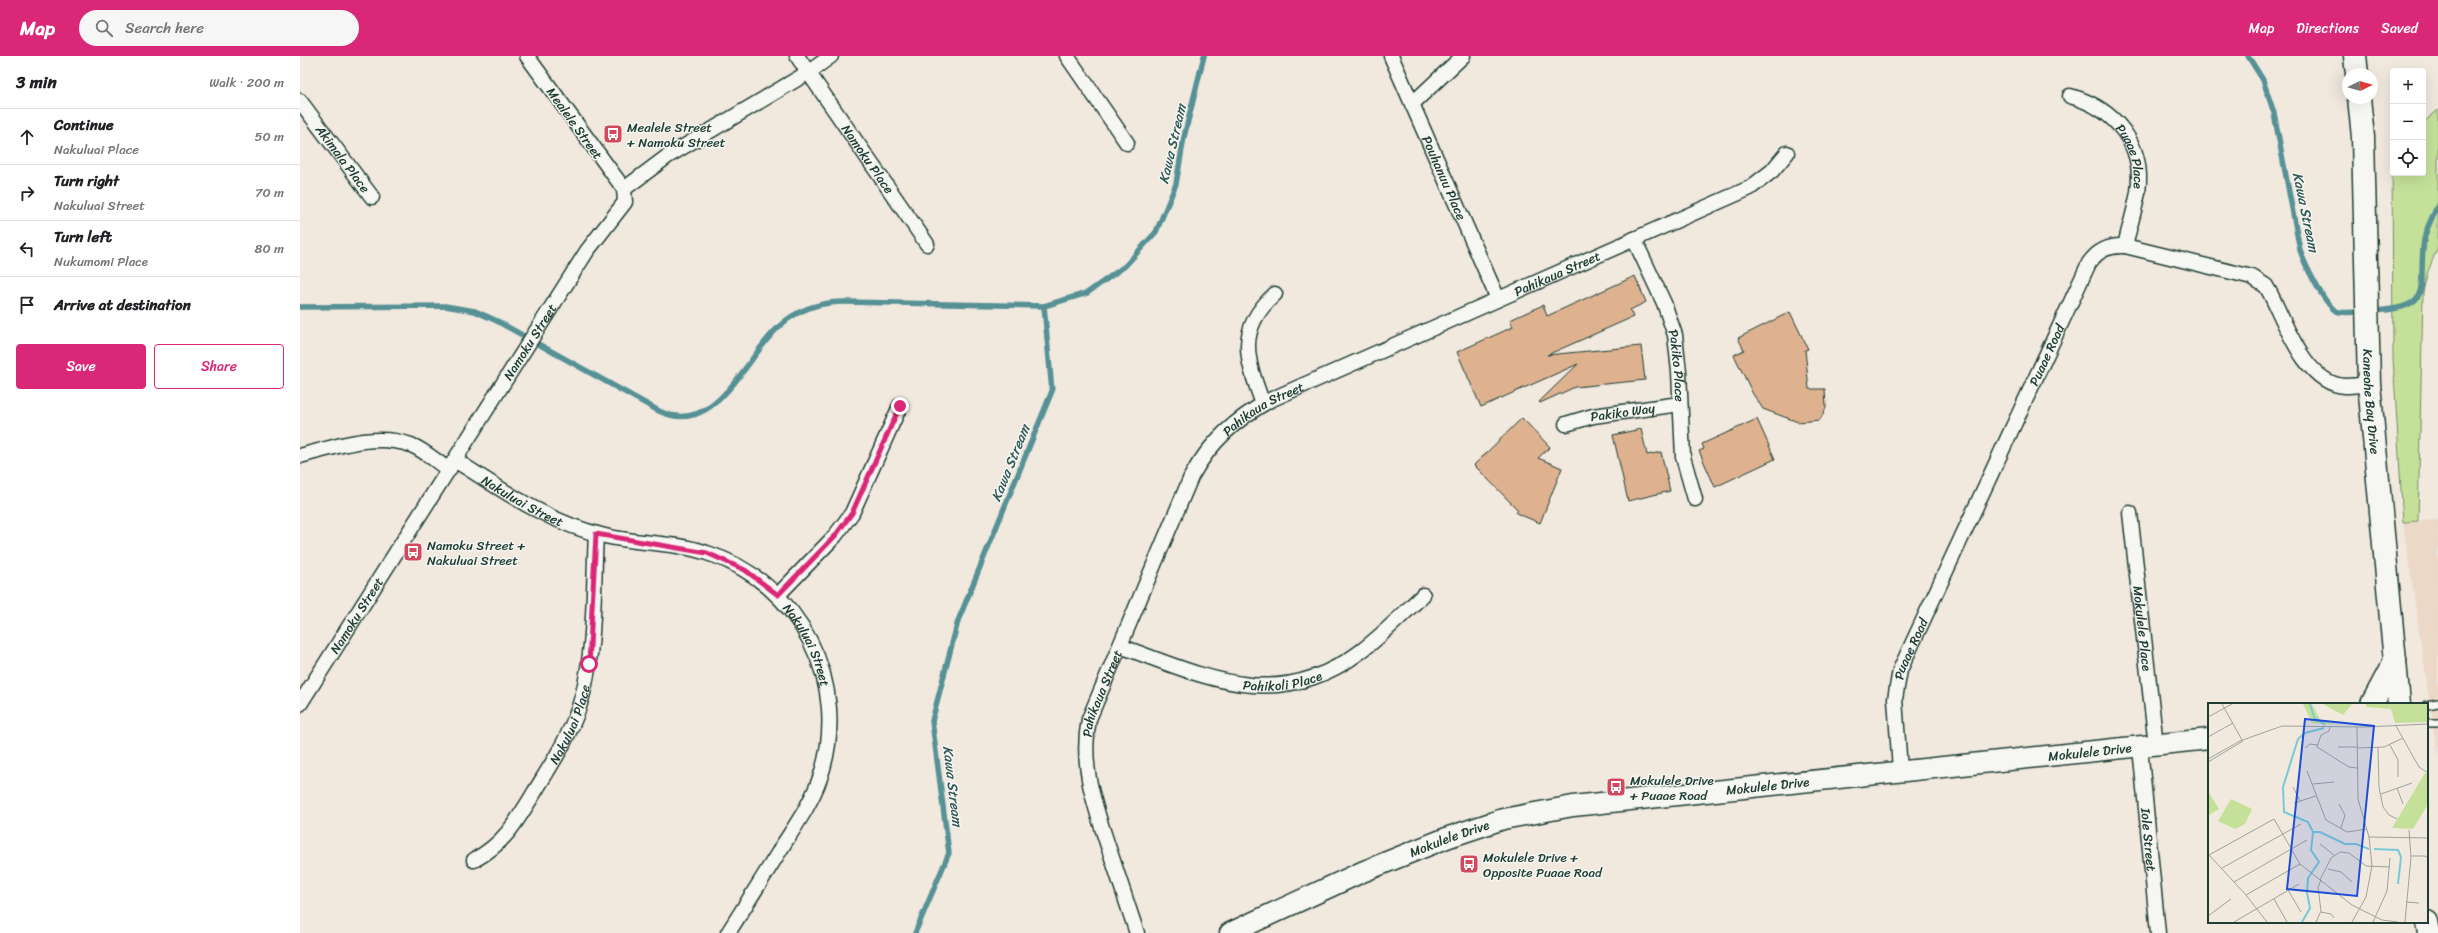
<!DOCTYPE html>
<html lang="en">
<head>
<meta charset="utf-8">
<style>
	:root { --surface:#fff; --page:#f6f6f6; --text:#202124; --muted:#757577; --line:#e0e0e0; --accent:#db2777 }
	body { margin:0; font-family:Sriracha,sans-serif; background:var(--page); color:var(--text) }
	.controls { position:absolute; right:12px; top:12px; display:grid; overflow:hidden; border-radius:4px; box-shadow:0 4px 16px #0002 }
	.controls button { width:36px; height:36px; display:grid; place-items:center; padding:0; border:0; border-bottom:1px solid var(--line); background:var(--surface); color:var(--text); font:20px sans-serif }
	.compass { position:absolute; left:2042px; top:12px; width:36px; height:36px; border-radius:50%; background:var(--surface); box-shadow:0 4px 16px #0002; rotate:84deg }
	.stop { position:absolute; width:12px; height:12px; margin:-9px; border:3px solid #db2777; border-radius:50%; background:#fff }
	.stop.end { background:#db2777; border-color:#fff; box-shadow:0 1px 4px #0008 }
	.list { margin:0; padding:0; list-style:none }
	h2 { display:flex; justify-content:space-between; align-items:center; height:52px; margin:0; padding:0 16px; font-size:17px }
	h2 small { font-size:13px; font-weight:400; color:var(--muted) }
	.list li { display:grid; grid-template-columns:26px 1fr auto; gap:12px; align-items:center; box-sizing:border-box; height:56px; padding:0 16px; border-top:1px solid var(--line) }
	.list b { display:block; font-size:15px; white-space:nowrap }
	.list p { margin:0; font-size:13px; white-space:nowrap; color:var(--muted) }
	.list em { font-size:13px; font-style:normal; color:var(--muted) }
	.actions { display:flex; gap:8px; padding:12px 16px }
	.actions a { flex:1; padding:9px 0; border:1px solid var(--accent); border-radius:4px; text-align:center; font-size:14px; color:var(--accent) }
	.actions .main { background:var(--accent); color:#fff }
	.icon { flex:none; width:22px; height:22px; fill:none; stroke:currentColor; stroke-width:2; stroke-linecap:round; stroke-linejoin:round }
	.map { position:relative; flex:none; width:2138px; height:877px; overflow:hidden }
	header { display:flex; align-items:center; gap:24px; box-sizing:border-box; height:56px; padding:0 20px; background:var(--accent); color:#fff }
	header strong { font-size:19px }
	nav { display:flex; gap:22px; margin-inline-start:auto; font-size:14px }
	.search { width:280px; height:36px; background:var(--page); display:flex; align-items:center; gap:10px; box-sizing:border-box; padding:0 14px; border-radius:22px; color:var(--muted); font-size:15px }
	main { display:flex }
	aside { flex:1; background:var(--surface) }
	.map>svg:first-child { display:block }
</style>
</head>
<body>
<header>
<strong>Map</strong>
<div class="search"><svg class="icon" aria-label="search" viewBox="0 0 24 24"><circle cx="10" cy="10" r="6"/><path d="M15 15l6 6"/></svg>Search here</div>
<nav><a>Map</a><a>Directions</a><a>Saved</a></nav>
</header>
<main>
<aside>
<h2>3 min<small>Walk · 200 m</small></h2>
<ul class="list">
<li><svg class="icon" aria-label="ahead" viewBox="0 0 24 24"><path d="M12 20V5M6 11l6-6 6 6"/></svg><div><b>Continue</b><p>Nakuluai Place</p></div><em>50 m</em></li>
<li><svg class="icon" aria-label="right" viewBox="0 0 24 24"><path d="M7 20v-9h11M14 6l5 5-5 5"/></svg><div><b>Turn right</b><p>Nakuluai Street</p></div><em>70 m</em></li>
<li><svg class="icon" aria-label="left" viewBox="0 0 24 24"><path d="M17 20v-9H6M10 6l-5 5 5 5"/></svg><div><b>Turn left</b><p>Nukumomi Place</p></div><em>80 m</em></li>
<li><svg class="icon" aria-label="arrive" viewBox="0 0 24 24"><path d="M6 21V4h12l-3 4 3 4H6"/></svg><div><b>Arrive at destination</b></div></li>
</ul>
<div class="actions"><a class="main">Save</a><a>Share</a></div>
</aside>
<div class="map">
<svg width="2138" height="877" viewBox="0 0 2138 877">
	<rect width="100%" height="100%" fill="#f1e8de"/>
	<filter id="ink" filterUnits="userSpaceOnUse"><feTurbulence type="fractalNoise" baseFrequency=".025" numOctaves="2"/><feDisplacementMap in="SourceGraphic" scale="8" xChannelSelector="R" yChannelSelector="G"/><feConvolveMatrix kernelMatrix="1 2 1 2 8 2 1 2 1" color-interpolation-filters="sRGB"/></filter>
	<g filter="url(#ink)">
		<polygon fill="#ebd8c6" points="2138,464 2138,701 2103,466"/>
		<polygon fill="#c5e199" stroke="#728f66" points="2138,54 2138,190 2127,218 2123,237 2118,465 2103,466 2093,302 2092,95 2093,117 2123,117 2123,67"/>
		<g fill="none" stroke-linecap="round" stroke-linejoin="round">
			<g stroke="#569196" stroke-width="5.5">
				<path d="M1948 0 1963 24 1974 57 2000 194C2004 207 2024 248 2036 255 2043 258 2056 256 2064 255"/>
				<path d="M0 251 145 250 175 255 197 265 359 355C420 384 447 292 488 263 505 251 525 246 545 246L744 250"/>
				<path d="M2072 255C2137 252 2117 232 2124 184 2126 172 2133 160 2138 149"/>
				<polyline points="615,877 649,797 632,665 658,565 752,335 744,250 787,237 825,210 856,176 876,128 884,81 904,0"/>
			</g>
		</g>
		<g fill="#deb28f" stroke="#1f3d34">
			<polygon points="1335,220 1346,246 1330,254 1333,261 1247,299 1341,290 1345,324 1275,331 1240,347 1239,346 1278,308 1181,351 1157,296 1213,271 1210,264 1243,249 1247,260"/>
			<polygon points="1490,256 1508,293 1505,294 1509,333 1525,333 1526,352 1520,364 1498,366 1463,353 1453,338 1434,299 1444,294 1438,282"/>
			<polygon points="1222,362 1250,391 1238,402 1262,412 1240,467 1216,457 1218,454 1174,409"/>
			<polygon points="1457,363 1475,403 1415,431 1399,395 1404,393 1402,388"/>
			<polygon points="1341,373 1347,399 1361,396 1370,435 1328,445 1313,379"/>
		</g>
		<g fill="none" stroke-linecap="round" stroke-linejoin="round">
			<g stroke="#1f3d34" stroke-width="10">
				<g id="lane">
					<polyline points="2127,649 2138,647"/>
					<polyline points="2127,667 2138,667"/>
				</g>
			</g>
			<g stroke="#1f3d34" stroke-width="17">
				<g id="street">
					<path id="s1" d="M497 0 627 188"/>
					<polyline points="767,0 827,87"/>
					<path id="s2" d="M1091 0 1198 243"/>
					<path id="s3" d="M1770 40C1814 52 1845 88 1838 136 1835 154 1829 172 1825 190"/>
					<path id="s4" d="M0 45 72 141"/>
					<polyline points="1112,48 1163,0"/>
					<polyline points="324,133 368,100 509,16 531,0"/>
					<path id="s5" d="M1334 183 1364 247 1375 279 1379 316 1383 401 1395 443"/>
					<path d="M963 348C947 304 935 274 975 238"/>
					<path id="s6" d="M1266 368 1293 360 1380 348"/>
					<path d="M0 400C35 391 75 376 111 389 124 394 137 406 149 414"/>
					<path id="s7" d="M155 404C203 435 249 467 305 480 339 488 375 486 407 497 500 526 552 629 520 722 512 745 498 766 485 786 466 817 447 847 428 877"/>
					<path id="s8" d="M1830 457 1856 689"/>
					<polyline points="478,539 535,480 552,457 600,350"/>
					<path id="s9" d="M820 590C906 621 977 658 1060 596 1083 579 1103 558 1123 539"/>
					<path id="s10" d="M0 648 287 195 325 146 324 133 227 0"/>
					<path id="s11" d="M1840 691 1858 877"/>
					<path id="s12" d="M1600 714 1595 643 1600 614 1789 207C1798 194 1809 189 1825 190L1952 221 1966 230 1970 237C1985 266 2005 328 2045 330 2053 330 2061 329 2069 328"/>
					<path id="s13" d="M174 804C204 788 217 765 234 737 251 709 269 682 279 651 296 600 293 532 296 478"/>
					<path id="s14" d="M837 877C827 848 818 819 808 790 794 747 780 709 789 663L891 421C910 386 936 363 970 344L1450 132 1472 115 1487 97"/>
				</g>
			</g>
			<g stroke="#1f3d34" stroke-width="23">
				<g id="secondary">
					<path id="s15" d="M930 877 1062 816 1149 781 1203 763 1273 750 1909 683"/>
				</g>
			</g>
			<g stroke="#1f3d34" stroke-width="25">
				<g id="primary">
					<polyline points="2055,0 2057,18"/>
					<path id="s16" d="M2059 42 2063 81 2069 328 2099 648"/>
					<polyline points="2072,648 2095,605"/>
					<polyline points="2127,866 2129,877"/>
				</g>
			</g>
			<use href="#lane" stroke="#f6f6f2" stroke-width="7"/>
			<use href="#street" stroke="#f6f6f2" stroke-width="14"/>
			<use href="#secondary" stroke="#f6f6f2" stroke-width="20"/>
			<use href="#primary" stroke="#f6f6f2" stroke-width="22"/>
		</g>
	</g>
	<g fill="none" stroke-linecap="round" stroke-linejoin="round" filter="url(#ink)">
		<polyline stroke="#db2777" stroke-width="5" points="289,608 296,478 407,497 445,514 478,539 535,480 552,457 600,350"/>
	</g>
	<defs>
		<g id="bus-square" transform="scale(1)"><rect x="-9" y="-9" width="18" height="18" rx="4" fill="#d1495b" stroke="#f6f6f2"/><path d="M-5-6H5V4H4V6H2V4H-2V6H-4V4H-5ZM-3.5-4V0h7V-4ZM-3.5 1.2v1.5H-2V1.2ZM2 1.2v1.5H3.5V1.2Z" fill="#fff"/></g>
	</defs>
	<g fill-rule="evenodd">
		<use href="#bus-square" x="313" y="78"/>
		<use href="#bus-square" x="113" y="496"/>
		<use href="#bus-square" x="1316" y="731"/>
		<use href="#bus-square" x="1169" y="808"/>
	</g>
	<g text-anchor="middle" stroke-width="3" stroke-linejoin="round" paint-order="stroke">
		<g font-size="13" fill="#1f3d34" stroke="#f6f6f2">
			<text transform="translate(275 67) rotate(54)" y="5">Mealele Street</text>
			<text dy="5" stroke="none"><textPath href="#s1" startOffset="125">Namoku Place</textPath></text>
			<text dy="5" stroke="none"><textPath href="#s3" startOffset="92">Puaae Place</textPath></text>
			<text dy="5" stroke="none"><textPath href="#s4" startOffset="72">Akimala Place</textPath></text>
			<text dy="5" stroke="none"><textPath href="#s2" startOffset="133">Pouhanuu Place</textPath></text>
			<text dy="5" stroke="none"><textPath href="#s14" startOffset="910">Pahikaua Street</textPath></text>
			<text dy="5" stroke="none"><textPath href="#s10" startOffset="429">Namoku Street</textPath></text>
			<text dy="5" stroke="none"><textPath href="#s12" startOffset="448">Puaae Road</textPath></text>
			<text dy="5" stroke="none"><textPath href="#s5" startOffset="135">Pakiko Place</textPath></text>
			<text dy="5" stroke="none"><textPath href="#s16" startOffset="304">Kaneohe Bay Drive</textPath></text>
			<text dy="5" stroke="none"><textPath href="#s14" startOffset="586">Pahikaua Street</textPath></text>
			<text dy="5" stroke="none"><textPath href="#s6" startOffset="58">Pakiko Way</textPath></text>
			<text dy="5" stroke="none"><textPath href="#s7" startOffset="79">Nakuluai Street</textPath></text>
			<text dy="5" stroke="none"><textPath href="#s10" startOffset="105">Namoku Street</textPath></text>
			<text dy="5" stroke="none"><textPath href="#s8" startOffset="116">Mokulele Place</textPath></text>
			<text dy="5" stroke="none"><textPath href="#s7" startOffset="414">Nakuluai Street</textPath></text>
			<text dy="5" stroke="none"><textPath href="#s12" startOffset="124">Puaae Road</textPath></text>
			<text dy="5" stroke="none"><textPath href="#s9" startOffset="169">Pahikoli Place</textPath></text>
			<text dy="5" stroke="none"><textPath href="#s14" startOffset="250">Pahikaua Street</textPath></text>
			<text dy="5" stroke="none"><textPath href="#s13" startOffset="169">Nakuluai Place</textPath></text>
			<text dy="5" stroke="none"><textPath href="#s15" startOffset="887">Mokulele Drive</textPath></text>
			<text dy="5" stroke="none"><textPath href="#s15" startOffset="563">Mokulele Drive</textPath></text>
			<text dy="5" stroke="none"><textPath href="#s15" startOffset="239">Mokulele Drive</textPath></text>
			<text dy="5" stroke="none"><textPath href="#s11" startOffset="93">Iole Street</textPath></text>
		</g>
		<g font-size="13" fill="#1f3d34" stroke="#f6f6f2" text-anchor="start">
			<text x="327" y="76">Mealele Street<tspan x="327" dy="15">+ Namoku Street</tspan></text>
			<text x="127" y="494">Namoku Street +<tspan x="127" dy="15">Nakuluai Street</tspan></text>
			<text x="1330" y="729">Mokulele Drive<tspan x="1330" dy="15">+ Puaae Road</tspan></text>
			<text x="1183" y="806">Mokulele Drive +<tspan x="1183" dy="15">Opposite Puaae Road</tspan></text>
		</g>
		<g font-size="14" font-style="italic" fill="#315955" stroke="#f6f6f2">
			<text transform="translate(872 88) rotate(-77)" y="5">Kawa Stream</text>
			<text transform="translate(2006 156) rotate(78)" y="5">Kawa Stream</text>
			<text transform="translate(710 407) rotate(-68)" y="5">Kawa Stream</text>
			<text transform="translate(653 730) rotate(83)" y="5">Kawa Stream</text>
		</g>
	</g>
	<g transform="translate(1908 647)">
		<rect width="220" height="220" fill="#f1e8de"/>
		<path d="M95 1H104L113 18 133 22 104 20ZM115 1H144L135 12ZM158 1H220V19L187 20 183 6 158 4ZM217 70 220 72V101L205 126 184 125ZM0 88 11 106 1 112 0 111ZM23 96 44 106 37 121 27 126 10 118Z" fill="#c5e199"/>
		<path fill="none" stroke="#7ac9d7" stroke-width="2" d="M102 1 106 14 117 22M116 25 97 30 90 36 75 84 76 109 100 119 105 129H112L137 141H148L161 146M166 146 190 147 193 154 190 181M94 219 102 205 99 190 100 175 111 159 103 147 105 129"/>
		<path fill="none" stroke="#9da49a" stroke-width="1" d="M14 1 34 37M0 14 24 1M188 23 211 64 220 70M122 24 121 28 113 32 109 44 141 64 149 65M0 34 25 20M182 42 190 57V74M130 44H149M97 45 102 41 109 42M149 45 176 44 195 35M170 45 171 84 175 104 181 112 189 116M0 56 32 38 74 23 157 24 220 21M0 59 35 38M99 68 118 117 139 129 159 126M105 81 126 79M85 84 92 98M189 85 195 101M173 91 204 80M86 100 108 93M131 101 137 112 133 125M161 134 220 135M112 141 126 152M1 152 66 116 92 161 144 202 174 217 190 219M1 152 38 192 59 219M203 153H217L220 155M14 165 93 121M120 166 133 169 144 179M220 166V184M112 177 123 155 132 149 141 150 158 163 182 164M26 179 99 137M80 187 93 209M38 192 92 161M66 196 79 219M198 199 211 200M113 209 123 211 126 215M0 213 23 196M26 219 91 181M108 219 113 208 110 184 113 177M144 219 158 194 164 163 161 134 150 96 149 24M165 219 179 188 182 155M197 219 203 154 201 127"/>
		<path fill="#1d4ed8" fill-opacity="0.15" stroke="#1d4ed8" stroke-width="2" d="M97 16 166 23 149 193 79 186Z"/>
		<rect width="220" height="220" fill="none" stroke="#1f3d34" stroke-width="2"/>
	</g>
</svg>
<div class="controls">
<button>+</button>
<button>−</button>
<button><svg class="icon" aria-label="locate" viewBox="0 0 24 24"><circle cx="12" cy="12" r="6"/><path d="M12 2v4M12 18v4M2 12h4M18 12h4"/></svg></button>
</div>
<svg class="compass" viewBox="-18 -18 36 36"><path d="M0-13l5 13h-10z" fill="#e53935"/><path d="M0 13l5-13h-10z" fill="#757577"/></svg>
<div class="stop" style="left:289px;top:608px"></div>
<div class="stop end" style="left:600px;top:350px"></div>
</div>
</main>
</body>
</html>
